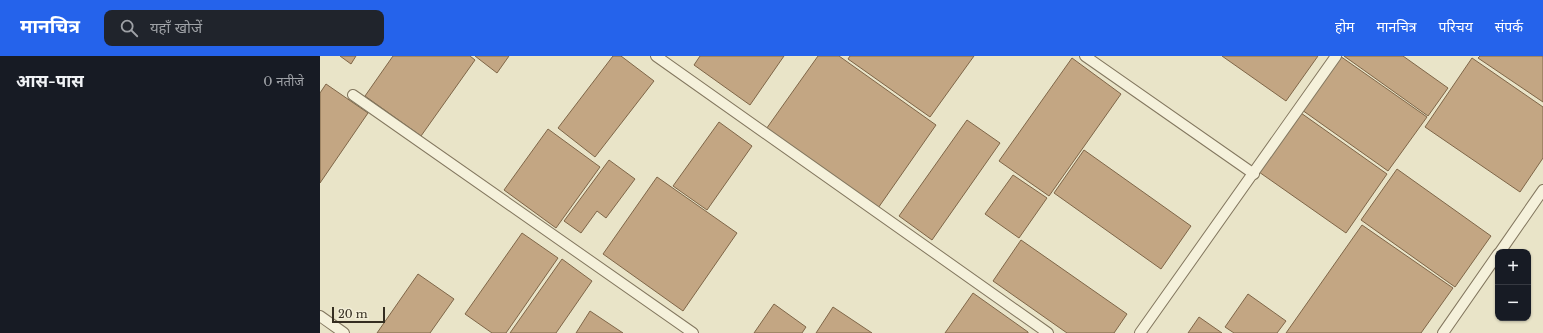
<!DOCTYPE html>
<html lang="hi">
<head>
<meta charset="utf-8">
<style>
	:root { --surface:#171b24; --page:#20242c; --text:#f1f3f6; --muted:#9ea1a6; --line:#363941; --accent:#2563eb }
	body { margin:0; font-family:"Libre Baskerville","Noto Sans Devanagari",serif; background:var(--page); color:var(--text) }
	.controls { position:absolute; right:12px; bottom:12px; display:grid; overflow:hidden; border-radius:8px; box-shadow:0 1px 3px #0004 }
	.controls button { width:36px; height:36px; display:grid; place-items:center; padding:0; border:0; border-bottom:1px solid var(--line); background:var(--surface); color:var(--text); font:20px sans-serif }
	.scale { position:absolute; left:12px; bottom:10px; width:53px; box-sizing:border-box; padding-left:4px; border:2px solid #352e21; border-top:0; font-size:11px; line-height:14px; white-space:nowrap; color:#352e21; -webkit-text-stroke:3px #f2eed7; paint-order:stroke }
	.list { margin:0; padding:0; list-style:none }
	h2 { display:flex; justify-content:space-between; align-items:center; height:52px; margin:0; padding:0 16px; font-size:17px }
	h2 small { font-size:13px; font-weight:400; color:var(--muted) }
	.icon { flex:none; width:22px; height:22px; fill:none; stroke:currentColor; stroke-width:2; stroke-linecap:round; stroke-linejoin:round }
	.map { position:relative; flex:none; width:1223px; height:277px; overflow:hidden }
	header { display:flex; align-items:center; gap:24px; box-sizing:border-box; height:56px; padding:0 20px; background:var(--accent); color:#fff }
	header strong { font-size:19px }
	nav { display:flex; gap:22px; margin-inline-start:auto; font-size:14px }
	.search { width:280px; height:36px; background:var(--page); display:flex; align-items:center; gap:10px; box-sizing:border-box; padding:0 14px; border-radius:8px; color:var(--muted); font-size:15px }
	main { display:flex }
	aside { flex:1; background:var(--surface) }
	.map>svg:first-child { display:block }
</style>
</head>
<body>
<header>
<strong>मानचित्र</strong>
<div class="search"><svg class="icon" aria-label="search" viewBox="0 0 24 24"><circle cx="10" cy="10" r="6"/><path d="M15 15l6 6"/></svg>यहाँ खोजें</div>
<nav><a>होम</a><a>मानचित्र</a><a>परिचय</a><a>संपर्क</a></nav>
</header>
<main>
<aside>
<h2>आस-पास<small>0 नतीजे</small></h2>
<ul class="list">
</ul>
</aside>
<div class="map">
<svg width="1223" height="277" viewBox="0 0 1223 277">
	<rect width="100%" height="100%" fill="#e9e4c8"/>
	<g fill="#c3a683" stroke="#7f6648">
		<polygon points="20,0 36,0 31,8"/>
		<polygon points="73,0 150,0 155,4 101,80 45,40"/>
		<polygon points="155,0 189,0 177,17"/>
		<polygon points="293,0 301,0 334,25 275,101 238,72"/>
		<polygon points="380,0 464,0 430,49 374,9"/>
		<polygon points="498,0 519,0 616,69 556,155 444,76"/>
		<polygon points="530,0 654,0 610,61 528,3"/>
		<polygon points="902,0 998,0 966,45"/>
		<polygon points="1020,0 1107,61 1068,115 982,54"/>
		<polygon points="1024,0 1083,0 1128,32 1108,60"/>
		<polygon points="1160,0 1223,0 1223,46 1158,2"/>
		<polygon points="752,2 801,38 729,140 679,105"/>
		<polygon points="1152,2 1223,51 1223,102 1200,136 1105,71"/>
		<polygon points="6,28 48,57 0,127 0,37"/>
		<polygon points="981,57 1067,118 1026,177 939,116"/>
		<polygon points="647,64 680,87 612,184 579,160"/>
		<polygon points="399,66 432,90 387,154 353,130"/>
		<polygon points="228,73 280,111 236,172 184,134"/>
		<polygon points="764,94 871,170 841,213 734,137"/>
		<polygon points="289,104 315,123 286,162 277,155 261,177 244,165"/>
		<polygon points="1077,113 1171,180 1135,231 1041,164"/>
		<polygon points="693,119 727,142 699,182 665,158"/>
		<polygon points="337,121 417,177 363,255 283,198"/>
		<polygon points="1042,169 1133,232 1101,277 966,277"/>
		<polygon points="202,177 238,202 186,277 172,277 145,258"/>
		<polygon points="701,184 807,258 794,277 747,277 673,225"/>
		<polygon points="242,203 272,225 236,277 190,277"/>
		<polygon points="98,218 134,243 110,277 57,277"/>
		<polygon points="653,237 708,276 708,277 625,277"/>
		<polygon points="928,238 966,265 957,277 914,277 905,271"/>
		<polygon points="454,248 486,271 482,277 434,277"/>
		<polygon points="513,251 552,277 496,277"/>
		<polygon points="270,255 303,277 256,277"/>
		<polygon points="879,261 902,277 868,277"/>
	</g>
	<g fill="none" stroke-linecap="round" stroke-linejoin="round">
		<g stroke="#83775f" stroke-width="12">
			<g id="service">
				<polyline points="336,0 728,277"/>
				<polyline points="765,0 934,118"/>
				<polyline points="33,39 373,277"/>
				<polyline points="1180,196 1223,134"/>
				<polyline points="0,260 24,277"/>
				<polyline points="820,277 1016,0"/>
				<polyline points="1123,277 1178,198"/>
			</g>
		</g>
		<use href="#service" stroke="#f5f1db" stroke-width="10"/>
	</g>
</svg>
<div class="controls">
<button>+</button>
<button>−</button>
</div>
<div class="scale">20 m</div>
</div>
</main>
</body>
</html>
